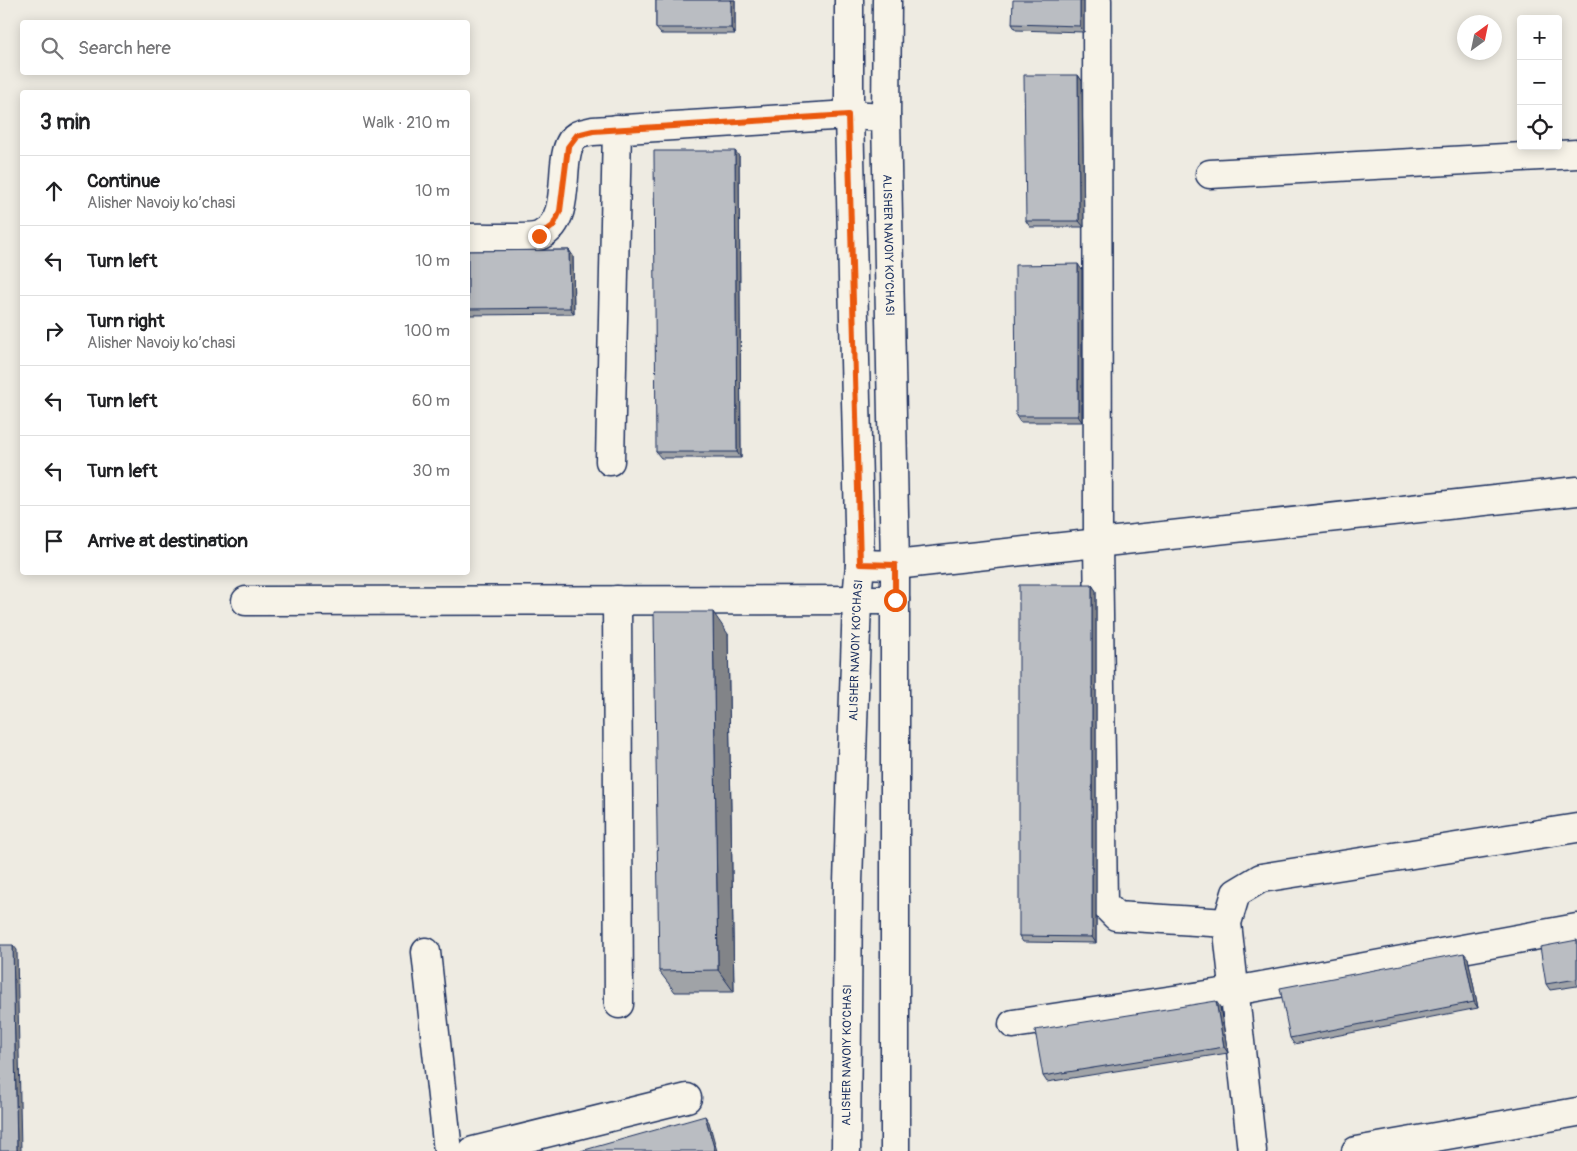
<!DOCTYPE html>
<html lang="en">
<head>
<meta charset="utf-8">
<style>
	:root { --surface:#fff; --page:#f2f2f2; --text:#202124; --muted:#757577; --line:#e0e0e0 }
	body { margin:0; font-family:Pangolin,sans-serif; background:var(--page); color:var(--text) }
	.controls { position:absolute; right:15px; top:15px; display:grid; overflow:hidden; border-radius:5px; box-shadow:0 2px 12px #0003 }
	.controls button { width:45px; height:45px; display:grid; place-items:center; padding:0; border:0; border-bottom:1px solid var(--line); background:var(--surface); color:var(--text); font:25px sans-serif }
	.compass { position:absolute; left:1457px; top:15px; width:45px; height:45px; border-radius:50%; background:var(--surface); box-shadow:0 2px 12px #0003; rotate:33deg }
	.stop { position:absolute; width:15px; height:15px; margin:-11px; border:4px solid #ea580c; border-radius:50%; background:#fff }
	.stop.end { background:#ea580c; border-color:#fff; box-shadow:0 1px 5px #0008 }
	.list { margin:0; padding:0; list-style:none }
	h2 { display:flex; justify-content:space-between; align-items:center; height:65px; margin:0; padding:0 20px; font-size:21px }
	h2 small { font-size:16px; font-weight:400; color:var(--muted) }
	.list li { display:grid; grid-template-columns:32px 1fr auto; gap:15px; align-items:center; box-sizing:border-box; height:70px; padding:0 20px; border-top:1px solid var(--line) }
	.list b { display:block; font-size:19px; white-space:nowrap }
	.list p { margin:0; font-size:16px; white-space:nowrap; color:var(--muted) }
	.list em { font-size:16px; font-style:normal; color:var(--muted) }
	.icon { flex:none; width:28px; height:28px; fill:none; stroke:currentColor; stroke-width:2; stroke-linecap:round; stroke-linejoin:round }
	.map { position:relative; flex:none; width:1577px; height:1151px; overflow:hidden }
	.search { position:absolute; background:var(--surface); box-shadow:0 2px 12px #0003; left:20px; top:20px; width:450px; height:55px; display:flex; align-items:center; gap:12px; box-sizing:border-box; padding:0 18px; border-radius:5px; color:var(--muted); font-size:19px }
	.panel { position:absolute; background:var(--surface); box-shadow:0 2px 12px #0003; left:20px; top:90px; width:450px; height:485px; border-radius:5px }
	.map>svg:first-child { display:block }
</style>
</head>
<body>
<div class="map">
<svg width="1577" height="1151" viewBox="0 0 1577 1151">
	<rect width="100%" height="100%" fill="#eeebe2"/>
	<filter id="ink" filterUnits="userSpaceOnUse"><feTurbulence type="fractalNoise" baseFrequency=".02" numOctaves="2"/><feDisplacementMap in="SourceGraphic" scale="10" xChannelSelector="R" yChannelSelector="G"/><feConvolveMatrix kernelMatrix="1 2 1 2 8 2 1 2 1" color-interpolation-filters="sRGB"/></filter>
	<g filter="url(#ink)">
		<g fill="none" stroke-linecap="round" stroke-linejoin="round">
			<g stroke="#1b2f5e" stroke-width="31">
				<g id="minor">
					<polyline points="1097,0 1098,543 1103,903 1116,916 1227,923"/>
					<polyline points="1210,174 1577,154"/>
					<path d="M468 238C481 237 532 240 541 235 578 216 552 149 578 135 582 133 588 132 593 131L849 115 886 117"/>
					<polyline points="610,461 617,129"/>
					<polyline points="860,564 895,565 1577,491"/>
					<polyline points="617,600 619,1004"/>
					<polyline points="246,601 895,600"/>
					<polyline points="426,952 448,1151"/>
					<polyline points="1013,1024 1234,991 1577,928"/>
					<polyline points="473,1151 687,1098"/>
					<polyline points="1252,1151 1227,923 1236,893 1261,878 1577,828"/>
					<polyline points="1356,1151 1577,1112"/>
				</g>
			</g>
			<g stroke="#1b2f5e" stroke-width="31">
				<g id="major">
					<path id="s1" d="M887 0 886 117 895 565V1151"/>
					<path id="s2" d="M846 1151 848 883 857 599 860 564 849 115V0"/>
				</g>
			</g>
			<use href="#minor" stroke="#f7f3e8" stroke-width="28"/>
			<use href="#major" stroke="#f7f3e8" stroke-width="28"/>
		</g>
		<g fill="#a0a3a7" stroke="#1b2f5e">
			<polygon points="656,0 735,0 735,34 661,34 656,28"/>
			<polygon points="1084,0 1084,32 1016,30 1012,24"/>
			<polygon points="1078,75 1082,81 1084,227 1030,227 1026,221"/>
			<polygon points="739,156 741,458 661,458 656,452"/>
			<polygon points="569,250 573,256 574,314 468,315 468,251"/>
			<polygon points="1082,270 1082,422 1020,422 1016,416"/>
			<polygon points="1092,585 1096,591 1096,943 1023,942 1019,936"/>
			<polygon points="728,634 734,992 675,992 659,971"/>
			<polygon points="1577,940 1577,986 1550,990 1546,984"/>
			<polygon points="1468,958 1478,1008 1294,1044 1290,1038"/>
			<polygon points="1220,1007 1228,1053 1047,1082 1043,1076"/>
		</g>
		<g fill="#828488" stroke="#1b2f5e">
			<polygon points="731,0 735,0 735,34 731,28"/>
			<polygon points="1080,0 1084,0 1084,32 1080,26"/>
			<polygon points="1078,75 1082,81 1084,227 1079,221"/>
			<polygon points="735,151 739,156 741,458 737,452"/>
			<polygon points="569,250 573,256 574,314 570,308"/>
			<polygon points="1078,264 1082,270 1082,422 1078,416"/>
			<polygon points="1092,585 1096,591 1096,943 1092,937"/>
			<polygon points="713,612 728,634 734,992 718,970"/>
			<polygon points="13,945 17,950 21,1151 17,1151"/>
			<polygon points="1464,953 1468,958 1478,1008 1474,1002"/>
			<polygon points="1216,1001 1220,1007 1228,1053 1224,1047"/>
			<polygon points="705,1116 709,1122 717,1151 715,1151"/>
		</g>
		<g fill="#babdc2" stroke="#1b2f5e">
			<rect x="656" y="0" width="75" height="28"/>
			<polygon points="1013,0 1080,0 1080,26 1012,24"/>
			<polygon points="1024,75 1078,75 1079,221 1026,221"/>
			<polygon points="654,151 735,151 737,452 656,452"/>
			<polygon points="569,250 570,308 468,309 468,251"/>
			<polygon points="1078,264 1078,416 1016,416 1015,265"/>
			<polygon points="1019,585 1092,585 1092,937 1019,936"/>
			<polygon points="654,612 713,612 718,970 659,971"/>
			<polygon points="1577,940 1577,979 1546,984 1540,947"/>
			<polygon points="0,945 13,945 17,1151 0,1151"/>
			<polygon points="1464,953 1474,1002 1290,1038 1280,988"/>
			<polygon points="1216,1001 1224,1047 1043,1076 1035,1030"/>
			<polygon points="705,1116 715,1151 581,1151"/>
		</g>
	</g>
	<g fill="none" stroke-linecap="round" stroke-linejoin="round" filter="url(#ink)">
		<polyline stroke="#ea580c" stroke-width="6" points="539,236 553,226 560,211 568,147 577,135 593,131 848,115 860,564 895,565 895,600"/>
	</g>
	<g text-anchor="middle" stroke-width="4" stroke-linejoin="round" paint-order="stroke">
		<g font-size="12" fill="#1b2f5e" stroke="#f7f3e8">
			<text dy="4" stroke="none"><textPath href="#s1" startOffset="245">ALISHER NAVOIY KO’CHASI</textPath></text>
			<text dy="4" stroke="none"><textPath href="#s2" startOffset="501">ALISHER NAVOIY KO’CHASI</textPath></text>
			<text dy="4" stroke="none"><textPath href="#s2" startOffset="96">ALISHER NAVOIY KO’CHASI</textPath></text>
		</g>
	</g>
</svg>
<div class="controls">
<button>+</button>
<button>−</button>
<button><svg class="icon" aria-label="locate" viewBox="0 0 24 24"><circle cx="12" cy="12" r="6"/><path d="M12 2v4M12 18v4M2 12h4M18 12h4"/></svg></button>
</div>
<svg class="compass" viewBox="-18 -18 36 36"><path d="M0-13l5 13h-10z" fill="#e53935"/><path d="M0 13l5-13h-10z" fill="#757577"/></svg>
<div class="stop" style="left:895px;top:600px"></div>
<div class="stop end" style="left:539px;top:236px"></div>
<div class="search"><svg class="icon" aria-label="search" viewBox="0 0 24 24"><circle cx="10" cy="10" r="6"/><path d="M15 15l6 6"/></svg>Search here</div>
<section class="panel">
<h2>3 min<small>Walk · 210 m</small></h2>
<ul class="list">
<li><svg class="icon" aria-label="ahead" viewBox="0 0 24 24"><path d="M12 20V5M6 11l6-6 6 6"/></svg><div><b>Continue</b><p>Alisher Navoiy ko’chasi</p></div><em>10 m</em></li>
<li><svg class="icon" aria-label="left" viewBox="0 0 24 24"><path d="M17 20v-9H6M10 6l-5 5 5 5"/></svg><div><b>Turn left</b></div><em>10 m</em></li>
<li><svg class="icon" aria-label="right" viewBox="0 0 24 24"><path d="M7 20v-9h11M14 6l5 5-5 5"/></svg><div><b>Turn right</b><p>Alisher Navoiy ko’chasi</p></div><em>100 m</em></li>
<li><svg class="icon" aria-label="left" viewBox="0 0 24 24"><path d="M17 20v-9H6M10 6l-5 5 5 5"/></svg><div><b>Turn left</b></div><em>60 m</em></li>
<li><svg class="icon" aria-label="left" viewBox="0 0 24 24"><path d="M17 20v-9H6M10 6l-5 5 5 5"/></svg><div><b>Turn left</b></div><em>30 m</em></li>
<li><svg class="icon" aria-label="arrive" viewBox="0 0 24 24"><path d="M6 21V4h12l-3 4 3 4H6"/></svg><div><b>Arrive at destination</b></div></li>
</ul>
</section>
</div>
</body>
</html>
